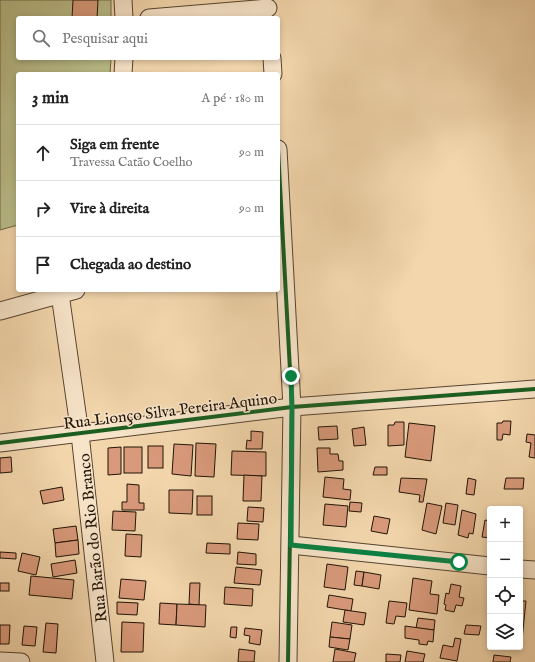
<!DOCTYPE html>
<html lang="pt">
<head>
<meta charset="utf-8">
<style>
	:root { --surface:#fff; --page:#f2f2f2; --text:#222; --muted:#767676; --line:#e0e0e0 }
	body { margin:0; font-family:"IM FELL English",serif; background:var(--page); color:var(--text) }
	.controls { position:absolute; right:12px; bottom:12px; display:grid; overflow:hidden; border-radius:4px; box-shadow:0 2px 6px #0003 }
	.controls button { width:36px; height:36px; display:grid; place-items:center; padding:0; border:0; border-bottom:1px solid var(--line); background:var(--surface); color:var(--text); font:20px sans-serif }
	.stop { position:absolute; width:12px; height:12px; margin:-9px; border:3px solid #0b8043; border-radius:50%; background:#fff }
	.stop.end { background:#0b8043; border-color:#fff; box-shadow:0 1px 4px #0008 }
	.list { margin:0; padding:0; list-style:none }
	h2 { display:flex; justify-content:space-between; align-items:center; height:52px; margin:0; padding:0 16px; font-size:17px }
	h2 small { font-size:13px; font-weight:400; color:var(--muted) }
	.list li { display:grid; grid-template-columns:26px 1fr auto; gap:12px; align-items:center; box-sizing:border-box; height:56px; padding:0 16px; border-top:1px solid var(--line) }
	.list b { display:block; font-size:15px; white-space:nowrap }
	.list p { margin:0; font-size:13px; white-space:nowrap; color:var(--muted) }
	.list em { font-size:13px; font-style:normal; color:var(--muted) }
	.icon { flex:none; width:22px; height:22px; fill:none; stroke:currentColor; stroke-width:2; stroke-linecap:round; stroke-linejoin:round }
	.map { position:relative; flex:none; width:535px; height:662px; overflow:hidden }
	.search { position:absolute; background:var(--surface); box-shadow:0 2px 6px #0003; left:16px; top:16px; width:264px; height:44px; display:flex; align-items:center; gap:10px; box-sizing:border-box; padding:0 14px; border-radius:4px; color:var(--muted); font-size:15px }
	.panel { position:absolute; background:var(--surface); box-shadow:0 2px 6px #0003; left:16px; top:72px; width:264px; height:220px; border-radius:4px }
	.map>svg:first-child { display:block }
</style>
</head>
<body>
<div class="map">
<svg width="535" height="662" viewBox="0 0 535 662">
	<rect width="100%" height="100%" fill="#f3d6ac"/>
	<filter id="stains"><feTurbulence type="fractalNoise" baseFrequency=".005" numOctaves="4"/><feColorMatrix values="0 0 0 0 .2 0 0 0 0 .09 0 0 0 0 .02 0 0 0 .5 -.17"/></filter>
	<radialGradient id="worn" r=".72"><stop offset=".6" stop-color="#630" stop-opacity="0"/><stop offset="1" stop-color="#630" stop-opacity=".3"/></radialGradient>
	<polygon fill="#babe8a" stroke="#6e6948" points="0,0 111,0 111,18 18,18 18,58 111,58 110,74 18,74 18,225 0,230"/>
	<g fill="#d99a7b" stroke="#211406">
		<polygon points="73,0 98,0 97,18 72,18"/>
		<polygon points="503,421 511,421 510,435 503,434 502,440 497,440 497,423 502,423"/>
		<polygon points="395,422 404,422 404,445 388,446 388,425 394,425"/>
		<polygon points="409,423 435,426 431,461 405,457"/>
		<polygon points="337,426 338,439 319,440 318,427"/>
		<polygon points="364,427 366,445 354,446 352,429"/>
		<polygon points="251,431 263,432 262,449 246,449 247,440 251,441"/>
		<polygon points="527,434 535,435 535,458 529,457 531,443 526,442"/>
		<polygon points="196,443 216,444 214,477 195,476"/>
		<polygon points="174,444 193,445 191,476 172,474"/>
		<rect x="148" y="446" width="15" height="22"/>
		<polygon points="121,447 121,474 108,475 108,448"/>
		<rect x="124" y="447" width="18" height="26"/>
		<polygon points="317,448 330,448 330,454 338,454 339,461 343,461 343,470 318,472"/>
		<polygon points="232,451 266,452 266,476 231,475"/>
		<polygon points="11,457 12,472 0,473 0,458"/>
		<polygon points="375,467 387,467 387,475 373,475"/>
		<polygon points="244,475 262,476 261,501 243,501"/>
		<polygon points="325,477 344,479 343,489 351,490 350,500 323,497"/>
		<polygon points="401,478 427,479 423,502 419,502 420,495 399,492"/>
		<polygon points="468,478 476,480 474,495 466,494"/>
		<polygon points="506,478 524,478 523,489 504,489"/>
		<polygon points="127,484 139,485 139,503 144,503 144,510 122,510 122,502 127,502"/>
		<polygon points="62,487 64,500 43,504 40,491"/>
		<polygon points="169,490 193,490 192,514 169,513"/>
		<rect x="197" y="496" width="15" height="19"/>
		<polygon points="350,502 362,503 361,512 349,511"/>
		<polygon points="427,503 442,506 436,534 422,530"/>
		<polygon points="446,503 458,505 455,525 443,523"/>
		<polygon points="325,504 348,506 346,527 323,525"/>
		<polygon points="248,507 264,508 263,522 247,521"/>
		<polygon points="462,510 476,514 473,534 469,533 468,538 458,535"/>
		<polygon points="113,511 136,512 135,531 112,530"/>
		<polygon points="374,516 390,519 387,534 371,531"/>
		<polygon points="485,520 490,521 490,538 482,537"/>
		<polygon points="238,523 259,524 258,540 237,539"/>
		<polygon points="76,526 78,540 55,543 53,529"/>
		<polygon points="126,534 142,535 141,557 125,556"/>
		<polygon points="78,540 79,554 56,557 55,543"/>
		<polygon points="207,543 230,544 230,554 206,553"/>
		<polygon points="0,552 16,553 16,559 0,558"/>
		<polygon points="238,552 256,554 256,565 237,564"/>
		<polygon points="22,553 40,557 36,575 18,571"/>
		<polygon points="75,560 77,573 53,577 51,564"/>
		<polygon points="327,564 348,567 345,590 324,587"/>
		<polygon points="236,567 262,570 260,585 234,583"/>
		<polygon points="356,571 364,572 362,586 354,585"/>
		<polygon points="364,572 381,575 379,589 362,586"/>
		<polygon points="31,576 74,580 72,599 29,595"/>
		<polygon points="413,578 432,581 430,594 439,595 437,614 409,610"/>
		<polygon points="121,579 146,581 144,600 119,598"/>
		<rect x="0" y="583" width="9" height="8"/>
		<polygon points="190,583 200,583 199,605 189,604"/>
		<polygon points="451,584 461,586 459,597 464,598 462,606 456,605 454,612 445,610 446,605 444,604 446,593 449,594"/>
		<polygon points="225,587 253,589 252,606 224,604"/>
		<polygon points="329,595 353,599 351,611 327,607"/>
		<polygon points="389,601 407,603 405,617 396,616 394,624 386,623"/>
		<polygon points="520,601 526,601 522,640 520,640"/>
		<polygon points="117,602 138,603 137,615 117,614"/>
		<polygon points="160,603 177,604 176,625 159,624"/>
		<polygon points="177,604 206,605 205,627 176,625"/>
		<polygon points="345,610 366,613 364,625 343,622"/>
		<polygon points="418,618 435,620 434,630 416,628"/>
		<polygon points="122,622 144,623 143,652 121,652"/>
		<polygon points="332,622 352,625 350,639 330,637"/>
		<polygon points="46,623 58,624 56,653 43,652"/>
		<polygon points="0,625 10,625 9,644 0,644"/>
		<polygon points="466,625 481,626 479,635 464,634"/>
		<polygon points="24,626 37,627 35,646 22,645"/>
		<polygon points="405,626 434,630 433,642 428,641 427,645 419,644 419,640 405,638"/>
		<polygon points="231,627 237,627 236,638 230,637"/>
		<polygon points="245,628 262,630 260,645 249,643 250,636 244,635"/>
		<polygon points="330,637 350,639 348,650 329,647"/>
		<polygon points="455,638 461,639 457,661 440,658 443,645 453,647"/>
		<polygon points="239,649 255,651 254,662 238,662"/>
		<polygon points="335,649 356,653 354,662 333,662"/>
		<polygon points="407,651 425,654 423,662 405,662"/>
		<polygon points="386,654 401,655 400,662 386,662"/>
		<polygon points="494,655 511,657 510,662 493,662"/>
	</g>
	<g fill="none" stroke-linecap="round" stroke-linejoin="round">
		<g stroke="#564430" stroke-width="19">
			<g id="minor">
				<polyline points="123,0 124,18"/>
				<polyline points="149,18 268,8"/>
				<polyline points="272,58 273,74"/>
				<polyline points="123,74 124,58"/>
				<polyline points="278,149 292,407 288,662"/>
				<polyline points="60,294 80,434 105,662"/>
				<polyline points="0,311 76,290"/>
				<polyline points="0,443 292,407 535,389"/>
				<polyline points="291,545 490,566"/>
				<polyline points="520,569 535,570"/>
				<polyline points="0,661 21,662"/>
			</g>
		</g>
		<use href="#minor" stroke="#f7e4c9" stroke-width="17"/>
		<g stroke="#f7e4c9" stroke-width="6">
			<g id="cycleway">
				<polyline points="278,149 292,407 288,662"/>
				<polyline points="0,443 292,407 535,389"/>
			</g>
		</g>
		<use href="#cycleway" stroke="#1b5e20" stroke-width="4"/>
	</g>
	<g fill="none" stroke-linecap="round" stroke-linejoin="round">
		<polyline stroke="#0b8043" stroke-width="5" points="291,376 292,407 291,545 459,562"/>
	</g>
	<g text-anchor="middle" stroke-width="3" stroke-linejoin="round" paint-order="stroke">
		<g font-size="16" fill="#211406" stroke="#f7e4c9">
			<text transform="translate(170 410) rotate(-7)" y="6">Rua Lionço Silva Pereira Aquino</text>
			<text transform="translate(92 538) rotate(-96)" y="6">Rua Barão do Rio Branco</text>
		</g>
	</g>
	<rect width="100%" height="100%" filter="url(#stains)"/>
	<rect width="100%" height="100%" fill="url(#worn)"/>
</svg>
<div class="controls">
<button>+</button>
<button>−</button>
<button><svg class="icon" aria-label="locate" viewBox="0 0 24 24"><circle cx="12" cy="12" r="6"/><path d="M12 2v4M12 18v4M2 12h4M18 12h4"/></svg></button>
<button><svg class="icon" aria-label="layers" viewBox="0 0 24 24"><path d="M12 4l9 5-9 5-9-5zM3 14l9 5 9-5"/></svg></button>
</div>
<div class="stop" style="left:459px;top:562px"></div>
<div class="stop end" style="left:291px;top:376px"></div>
<div class="search"><svg class="icon" aria-label="search" viewBox="0 0 24 24"><circle cx="10" cy="10" r="6"/><path d="M15 15l6 6"/></svg>Pesquisar aqui</div>
<section class="panel">
<h2>3 min<small>A pé · 180 m</small></h2>
<ul class="list">
<li><svg class="icon" aria-label="ahead" viewBox="0 0 24 24"><path d="M12 20V5M6 11l6-6 6 6"/></svg><div><b>Siga em frente</b><p>Travessa Catão Coelho</p></div><em>90 m</em></li>
<li><svg class="icon" aria-label="right" viewBox="0 0 24 24"><path d="M7 20v-9h11M14 6l5 5-5 5"/></svg><div><b>Vire à direita</b></div><em>90 m</em></li>
<li><svg class="icon" aria-label="arrive" viewBox="0 0 24 24"><path d="M6 21V4h12l-3 4 3 4H6"/></svg><div><b>Chegada ao destino</b></div></li>
</ul>
</section>
</div>
</body>
</html>
